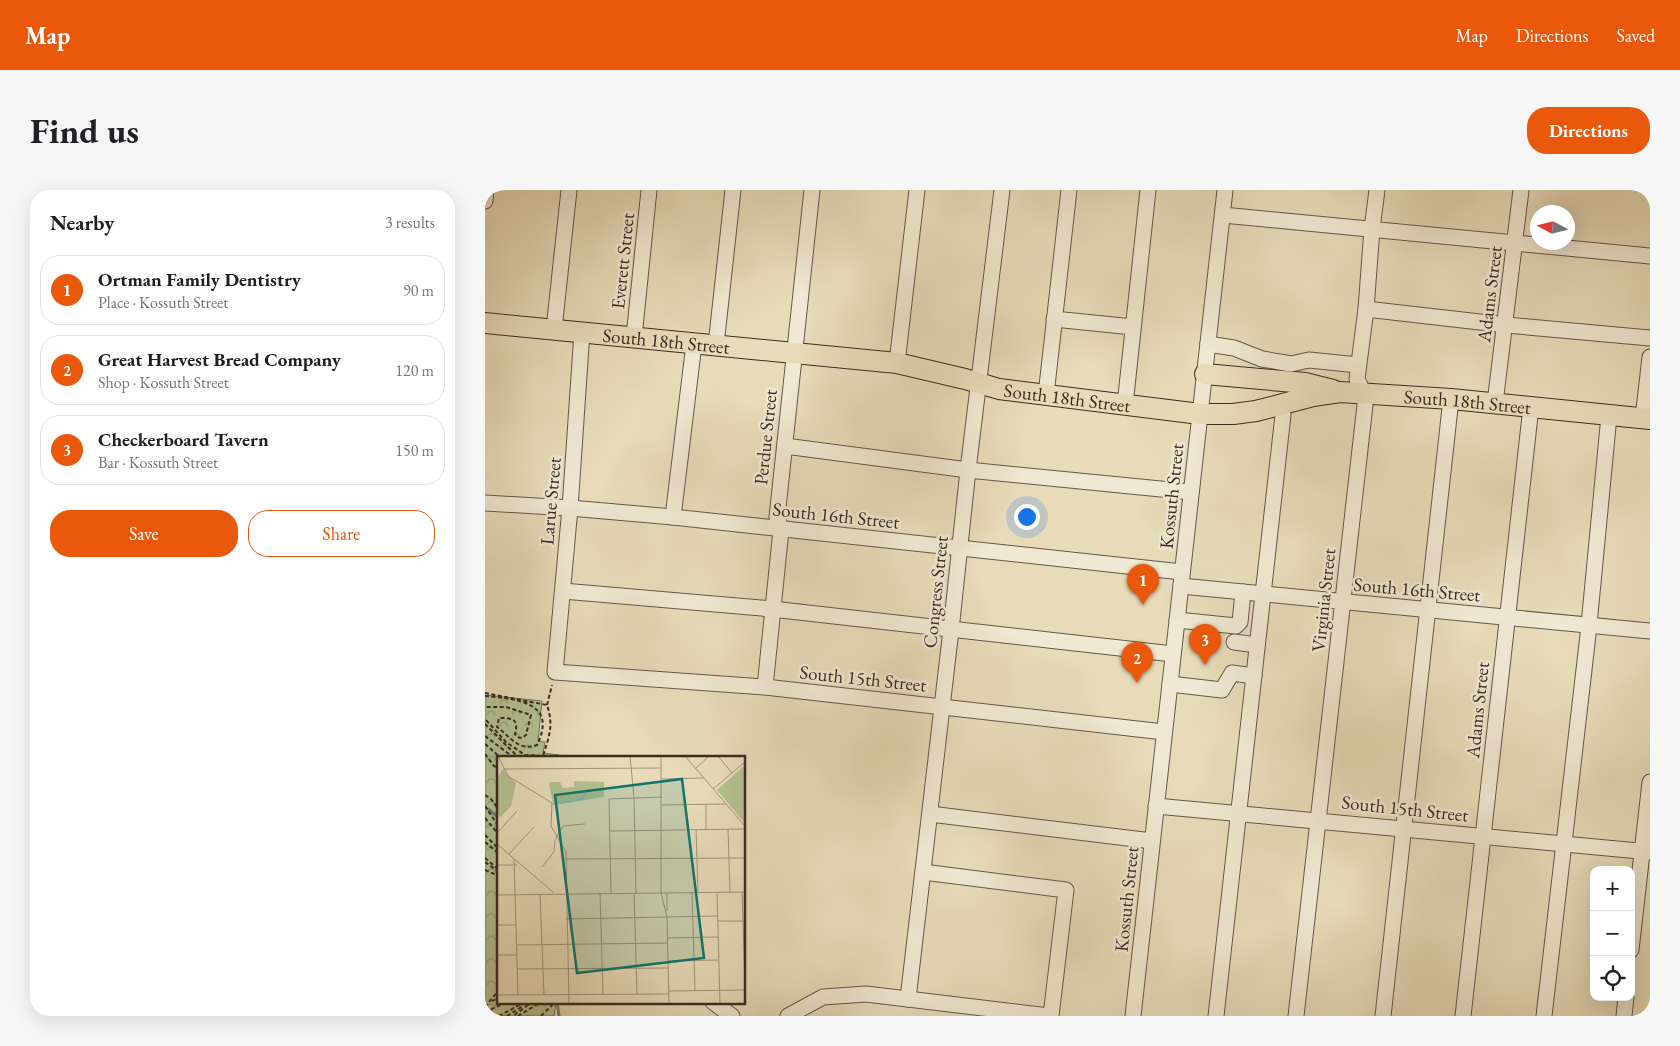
<!DOCTYPE html>
<html lang="en">
<head>
<meta charset="utf-8">
<style>
	:root { --surface:#fff; --page:#f6f6f6; --text:#202124; --muted:#757577; --line:#e0e0e0; --accent:#ea580c }
	body { margin:0; font-family:"EB Garamond",serif; background:var(--page); color:var(--text) }
	.controls { position:absolute; right:15px; bottom:15px; display:grid; overflow:hidden; border-radius:10px; box-shadow:0 5px 20px #0002 }
	.controls button { width:45px; height:45px; display:grid; place-items:center; padding:0; border:0; border-bottom:1px solid var(--line); background:var(--surface); color:var(--text); font:25px sans-serif }
	.compass { position:absolute; left:1045px; top:15px; width:45px; height:45px; border-radius:50%; background:var(--surface); box-shadow:0 5px 20px #0002; rotate:277deg }
	.you { position:absolute; left:541px; top:326px; width:18px; height:18px; margin:-12px; border:4px solid #fff; border-radius:50%; background:#1a73e8; box-shadow:0 0 0 8px #1a73e833 }
	.badge { display:grid; place-items:center; width:32px; height:32px; border-radius:50%; background:var(--accent); color:#fff; font-size:16px; font-weight:700 }
	.pin { position:absolute; translate:-50% -41px; filter:drop-shadow(0 1px 2px #0008) }
	.pin::after { content:''; position:absolute; top:26px; width:18px; height:15px; background:inherit; clip-path:polygon(0 0,100% 0,50% 100%) }
	.list { margin:0; padding:0; list-style:none }
	h2 { display:flex; justify-content:space-between; align-items:center; height:65px; margin:0; padding:0 20px; font-size:21px }
	h2 small { font-size:16px; font-weight:400; color:var(--muted) }
	.list li { display:grid; grid-template-columns:32px 1fr auto; gap:15px; align-items:center; box-sizing:border-box; height:70px; margin:0 10px 10px; padding:0 10px; border:1px solid var(--line); border-radius:20px }
	.list b { display:block; font-size:19px; white-space:nowrap }
	.list p { margin:0; font-size:16px; white-space:nowrap; color:var(--muted) }
	.list em { font-size:16px; font-style:normal; color:var(--muted) }
	.actions { display:flex; gap:10px; padding:15px 20px }
	.actions a { flex:1; padding:11px 0; border:1px solid var(--accent); border-radius:20px; text-align:center; font-size:18px; color:var(--accent) }
	.actions .main { background:var(--accent); color:#fff }
	.icon { flex:none; width:28px; height:28px; fill:none; stroke:currentColor; stroke-width:2; stroke-linecap:round; stroke-linejoin:round }
	.map { position:relative; flex:none; width:1165px; height:826px; overflow:hidden; border-radius:20px }
	header { display:flex; align-items:center; gap:30px; box-sizing:border-box; height:70px; padding:0 25px; background:var(--accent); color:#fff }
	header strong { font-size:24px }
	nav { display:flex; gap:28px; margin-inline-start:auto; font-size:18px }
	.intro { display:flex; align-items:center; justify-content:space-between; box-sizing:border-box; height:120px; padding:0 30px }
	h1 { margin:0; font-size:35px }
	.button { padding:12px 22px; border-radius:20px; background:var(--accent); color:#fff; font-size:18px; font-weight:700 }
	main { display:flex; gap:30px; padding:0 30px }
	aside { flex:1; background:var(--surface); border-radius:20px; box-shadow:0 5px 20px #0002 }
	.map>svg:first-child { display:block }
</style>
</head>
<body>
<header>
<strong>Map</strong>
<nav><a>Map</a><a>Directions</a><a>Saved</a></nav>
</header>
<div class="intro"><h1>Find us</h1><a class="button">Directions</a></div>
<main>
<aside>
<h2>Nearby<small>3 results</small></h2>
<ul class="list">
<li><span class="badge">1</span><div><b>Ortman Family Dentistry</b><p>Place · Kossuth Street</p></div><em>90 m</em></li>
<li><span class="badge">2</span><div><b>Great Harvest Bread Company</b><p>Shop · Kossuth Street</p></div><em>120 m</em></li>
<li><span class="badge">3</span><div><b>Checkerboard Tavern</b><p>Bar · Kossuth Street</p></div><em>150 m</em></li>
</ul>
<div class="actions"><a class="main">Save</a><a>Share</a></div>
</aside>
<div class="map">
<svg width="1165" height="826" viewBox="0 0 1165 826">
	<defs>
		<pattern id="forest-crowns" width="20" height="18" patternUnits="userSpaceOnUse" patternTransform="scale(1.25)"><rect width="20" height="18" fill="#b4c090"/><path d="M2 6a3 3 0 1 1 6 0M12 15a3 3 0 1 1 6 0" fill="none" stroke="#949c75"/></pattern>
	</defs>
	<rect width="100%" height="100%" fill="#e7dbb9"/>
	<filter id="stains"><feTurbulence type="fractalNoise" baseFrequency=".004" numOctaves="4"/><feColorMatrix values="0 0 0 0 .2 0 0 0 0 .09 0 0 0 0 .02 0 0 0 .5 -.17"/></filter>
	<radialGradient id="worn" r=".72"><stop offset=".6" stop-color="#630" stop-opacity="0"/><stop offset="1" stop-color="#630" stop-opacity=".3"/></radialGradient>
	<polygon fill="url(#forest-crowns)" stroke="#78765a" points="0,505 57,511 53,551 60,552 58,563 74,565 74,567 14,567 14,812 71,812 69,826 0,826"/>
	<g fill="none" stroke-linecap="round" stroke-linejoin="round">
		<g stroke="#72827a" stroke-width="3">
			<polyline points="3,619 14,628"/>
			<polyline points="72,812 74,826"/>
		</g>
		<g stroke="#665848" stroke-width="17">
			<g id="minor">
				<polyline points="0,11 1,0"/>
				<polyline points="738,25 1165,66"/>
				<polyline points="881,119 1021,135 1165,148"/>
				<polyline points="569,129 648,137"/>
				<polyline points="69,139 84,0"/>
				<polyline points="97,142 85,318 70,482 280,497 679,542"/>
				<polyline points="149,147 164,0"/>
				<polyline points="723,154 749,158 777,169 806,174 824,170 873,175"/>
				<polyline points="231,155 248,0"/>
				<polyline points="412,173 432,0"/>
				<polyline points="561,205 584,0"/>
				<polyline points="1010,213 1036,0"/>
				<polyline points="640,215 663,0"/>
				<polyline points="1158,228 1165,167"/>
				<polyline points="300,256 483,280 706,302"/>
				<polyline points="0,313 85,318 188,327 697,382"/>
				<polyline points="188,327 209,154"/>
				<polyline points="696,396 1165,441"/>
				<polyline points="78,401 287,419 688,464"/>
				<polyline points="692,430 751,436 755,432 758,402"/>
				<polyline points="749,452 772,455"/>
				<polyline points="685,494 737,500 747,483 769,486"/>
				<polyline points="280,497 296,340 292,327 327,0"/>
				<polyline points="671,616 1165,662"/>
				<polyline points="445,624 667,651"/>
				<polyline points="438,682 581,700 566,826"/>
				<polyline points="1146,760 1165,592"/>
				<polyline points="423,809 466,440 483,280 517,0"/>
				<polyline points="228,812 247,826"/>
				<polyline points="303,826 338,807 381,804 564,826"/>
				<polyline points="648,826 740,0"/>
				<polyline points="731,826 798,225 795,214"/>
				<polyline points="811,826 880,215 878,202 872,189 881,119 887,39 892,0"/>
				<polyline points="898,826 966,209"/>
				<polyline points="978,826 1046,217"/>
				<polyline points="1059,826 1103,445 1124,226"/>
				<polyline points="1139,826 1141,807"/>
			</g>
		</g>
		<g stroke="#3b2c23" stroke-width="22">
			<g id="major">
				<path id="s1" d="M0 133 412 173 480 189 514 199 715 224H748L771 221 828 206 855 202 966 209 1165 229"/>
				<polyline points="720,184 820,193 848,200"/>
			</g>
		</g>
		<g stroke="#3b2c23" stroke-width="2" stroke-dasharray="4 2.5" stroke-linecap="butt">
			<path d="M0 503 62 515C69 536 64 546 58 566L40 565 21 552 0 529"/>
			<path d="M0 506C32 509 73 512 52 555 33 562 25 546 12 537L14 528C28 528 34 529 30 544L32 547 37 548 41 545 46 525 21 517H0"/>
			<polyline points="62,515 67,495"/>
			<polyline points="0,534 31,565 36,567"/>
			<polyline points="0,546 28,567"/>
			<polyline points="0,554 15,567"/>
			<polyline points="0,564 9,576 14,578"/>
			<polyline points="0,605 6,609 14,620"/>
			<polyline points="0,616 14,637"/>
			<polyline points="0,628 14,645"/>
			<polyline points="0,645 14,659"/>
			<polyline points="0,652 14,664"/>
			<polyline points="0,668 14,680"/>
			<polyline points="0,672 14,682"/>
			<polyline points="0,680 14,686"/>
			<polyline points="7,811 14,808"/>
			<polyline points="0,817 14,800"/>
			<polyline points="0,822 22,812"/>
			<polyline points="14,826 38,813"/>
			<polyline points="22,826 35,818 39,813 43,815 28,826"/>
			<polyline points="33,826 56,812"/>
			<polyline points="56,826 70,812"/>
		</g>
		<use href="#minor" stroke="#efe8d2" stroke-width="15"/>
		<use href="#major" stroke="#e7dbb9" stroke-width="20"/>
	</g>
	<g text-anchor="middle" stroke-width="5" stroke-linejoin="round" paint-order="stroke">
		<g font-size="19" fill="#3b2c23" stroke="#efe8d2">
			<text transform="translate(137 71) rotate(-84)" y="7">Everett Street</text>
			<text transform="translate(1004 104) rotate(-83)" y="7">Adams Street</text>
			<text dy="7" stroke="none"><textPath href="#s1" startOffset="182">South 18th Street</textPath></text>
			<text dy="7" stroke="none"><textPath href="#s1" startOffset="588">South 18th Street</textPath></text>
			<text dy="7" stroke="none"><textPath href="#s1" startOffset="992">South 18th Street</textPath></text>
			<text transform="translate(280 247) rotate(-84)" y="7">Perdue Street</text>
			<text transform="translate(686 306) rotate(-84)" y="7">Kossuth Street</text>
			<text transform="translate(65 311) rotate(-85)" y="7">Larue Street</text>
			<text transform="translate(351 325) rotate(6)" y="7">South 16th Street</text>
			<text transform="translate(932 399) rotate(5)" y="7">South 16th Street</text>
			<text transform="translate(450 402) rotate(-84)" y="7">Congress Street</text>
			<text transform="translate(838 410) rotate(-84)" y="7">Virginia Street</text>
			<text transform="translate(378 488) rotate(6)" y="7">South 15th Street</text>
			<text transform="translate(992 520) rotate(-84)" y="7">Adams Street</text>
			<text transform="translate(920 618) rotate(6)" y="7">South 15th Street</text>
			<text transform="translate(641 709) rotate(-84)" y="7">Kossuth Street</text>
		</g>
	</g>
	<g transform="translate(12 566)">
		<rect width="248" height="248" fill="#e7dbb9"/>
		<path d="M247 10V66L220 34ZM5 13 19 27 14 50 4 61 0 58V24ZM77 25 107 26V41L56 49 52 26H63L66 32 77 31Z" fill="#b4c090"/>
		<path fill="none" stroke="#97bbb4" stroke-width="2.5" d="M56 48 85 43 90 35"/>
		<path fill="none" stroke="#a2957d" stroke-width="1" d="M1 0 11 20 55 47 54 70 69 96 72 247M133 0 137 42 139 137M164 0V137L170 161 172 247M188 0 248 70M221 0 235 17M199 12 212 0M6 13 164 12M164 23 207 22M216 33 248 6M209 48V73M165 49 229 48M199 73 201 136M231 73 233 136M114 75 248 73M0 77 20 55M0 88 57 137M12 98 37 71M17 103 21 239M69 103 248 102M0 109H20M45 111 57 96 58 84 66 70 88 68M220 136 223 247M245 136 248 225M103 137 106 239M114 137 112 43 165 41M137 137 140 238M170 137V155M195 137 198 235M43 138 47 239M0 139 248 136M69 163 221 160M221 165H248M0 169H19M171 182 221 181M20 189 171 187M0 199H20M171 205 222 204M20 213 172 212M172 235 248 234M0 239 172 238"/>
		<path fill="#0f766e" fill-opacity="0.15" stroke="#0f766e" stroke-width="2.5" d="M185 23 207 202 80 217 58 39Z"/>
		<rect width="248" height="248" fill="none" stroke="#3b2c23" stroke-width="2.5"/>
	</g>
	<rect width="100%" height="100%" filter="url(#stains)"/>
	<rect width="100%" height="100%" fill="url(#worn)"/>
</svg>
<div class="controls">
<button>+</button>
<button>−</button>
<button><svg class="icon" aria-label="locate" viewBox="0 0 24 24"><circle cx="12" cy="12" r="6"/><path d="M12 2v4M12 18v4M2 12h4M18 12h4"/></svg></button>
</div>
<svg class="compass" viewBox="-18 -18 36 36"><path d="M0-13l5 13h-10z" fill="#e53935"/><path d="M0 13l5-13h-10z" fill="#757577"/></svg>
<div class="you"></div>
<div class="pin badge" style="left:658px;top:415px">1</div>
<div class="pin badge" style="left:652px;top:493px">2</div>
<div class="pin badge" style="left:720px;top:475px">3</div>
</div>
</main>
</body>
</html>
